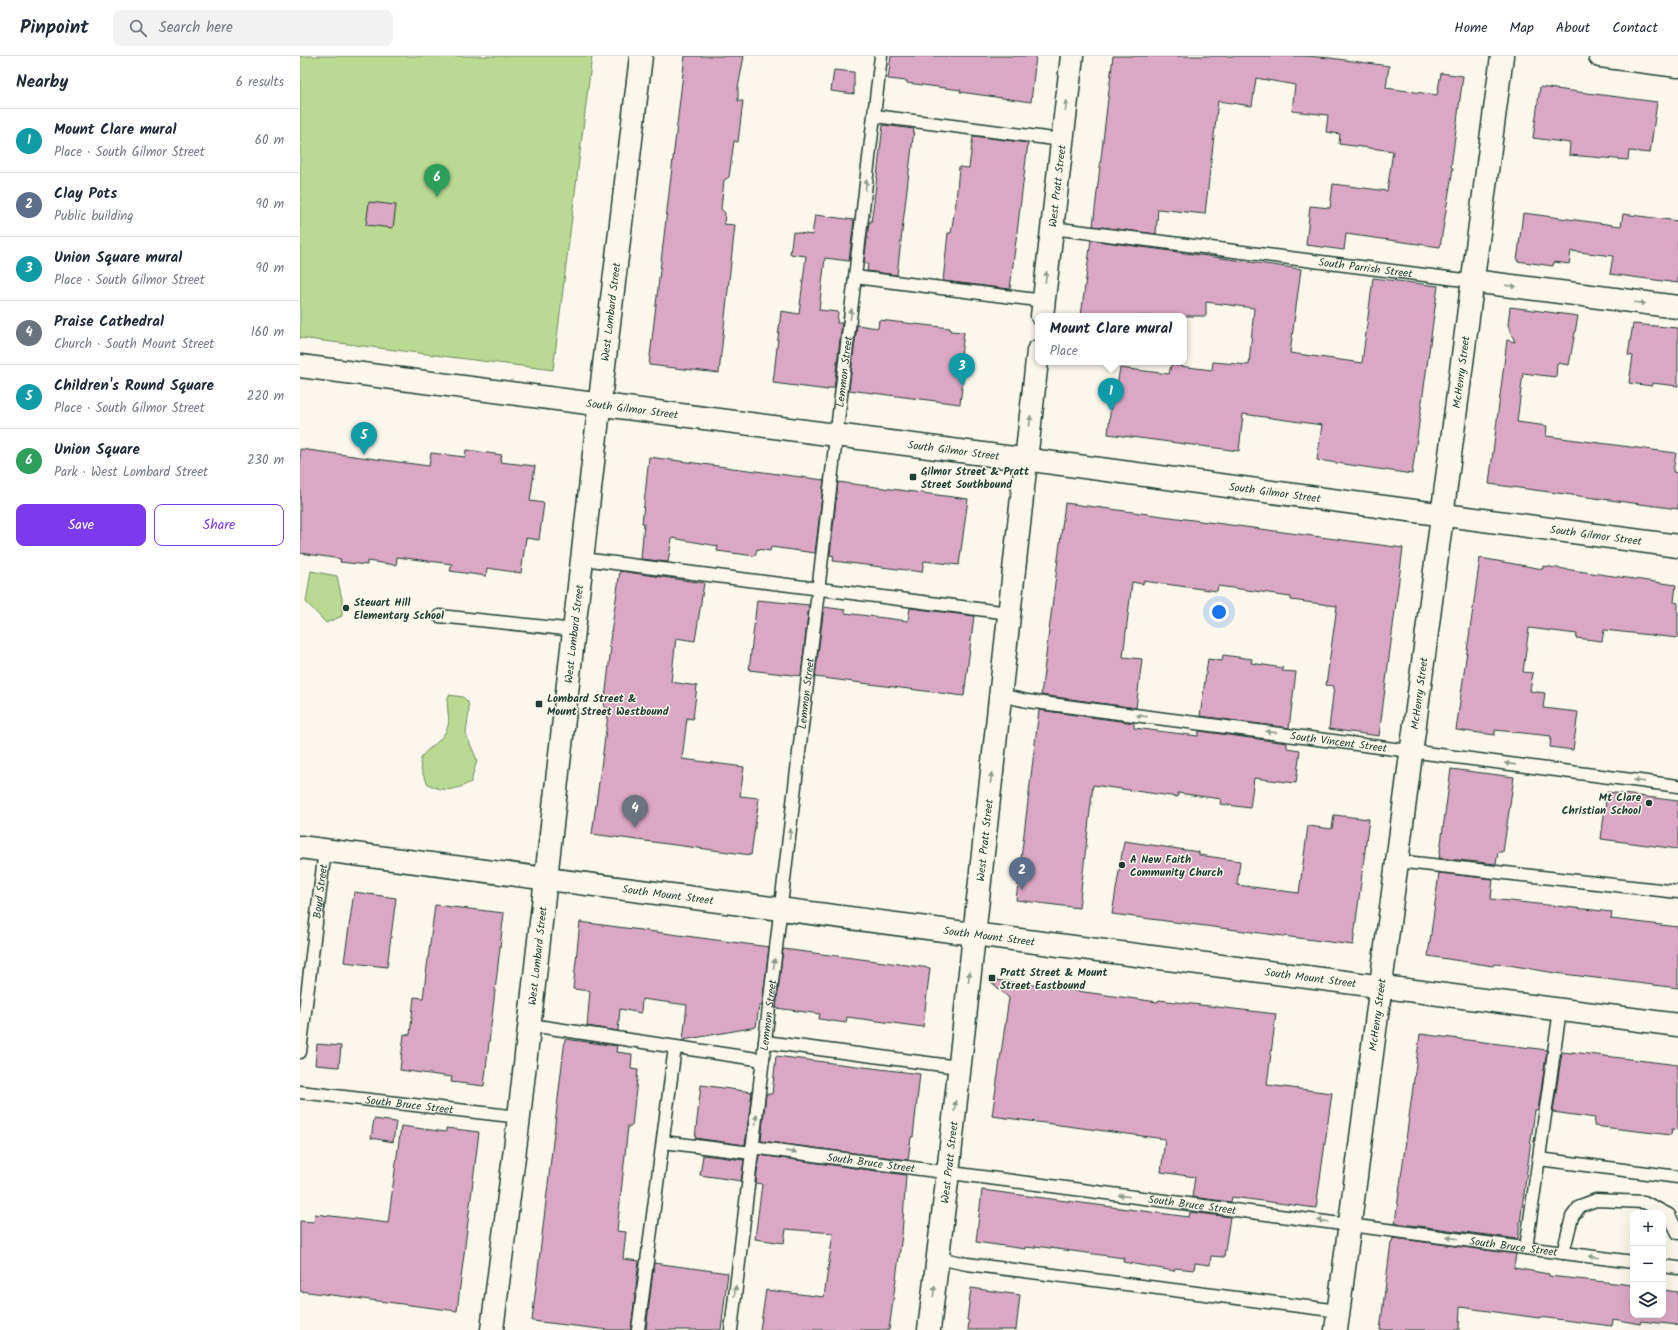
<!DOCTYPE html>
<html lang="en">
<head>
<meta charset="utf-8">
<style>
	:root { --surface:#fff; --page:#f2f2f3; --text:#1f2937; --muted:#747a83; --line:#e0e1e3; --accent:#7c3aed }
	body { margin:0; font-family:Kalam,sans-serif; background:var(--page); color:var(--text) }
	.controls { position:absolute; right:12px; bottom:12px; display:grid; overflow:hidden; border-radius:8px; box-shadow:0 4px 16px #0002 }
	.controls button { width:36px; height:36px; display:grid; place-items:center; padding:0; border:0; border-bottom:1px solid var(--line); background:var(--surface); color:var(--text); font:20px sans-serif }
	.you { position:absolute; left:919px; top:556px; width:14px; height:14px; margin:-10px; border:3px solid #fff; border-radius:50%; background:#1a73e8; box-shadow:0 0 0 6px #1a73e833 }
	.badge { display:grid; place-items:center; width:26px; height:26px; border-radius:50%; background:var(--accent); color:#fff; font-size:13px; font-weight:700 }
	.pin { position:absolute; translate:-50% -33px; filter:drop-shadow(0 1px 2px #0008) }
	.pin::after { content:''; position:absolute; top:21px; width:14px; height:12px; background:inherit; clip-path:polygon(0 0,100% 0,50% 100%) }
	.popup { position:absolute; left:735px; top:257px; width:152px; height:52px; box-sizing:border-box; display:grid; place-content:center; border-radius:8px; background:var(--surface); filter:drop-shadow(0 1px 3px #0005); font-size:13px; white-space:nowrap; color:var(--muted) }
	.popup b { font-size:15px; color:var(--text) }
	.popup::after { content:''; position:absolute; left:50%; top:100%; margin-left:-8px; border:8px solid transparent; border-top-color:var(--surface) }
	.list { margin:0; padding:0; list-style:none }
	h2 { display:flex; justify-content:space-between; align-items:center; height:52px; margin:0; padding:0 16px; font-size:17px }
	h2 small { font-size:13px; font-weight:400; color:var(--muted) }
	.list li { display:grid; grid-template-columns:26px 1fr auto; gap:12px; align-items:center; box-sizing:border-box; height:64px; padding:0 16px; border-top:1px solid var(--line) }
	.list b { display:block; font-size:15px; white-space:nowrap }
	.list p { margin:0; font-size:13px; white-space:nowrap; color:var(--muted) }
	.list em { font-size:13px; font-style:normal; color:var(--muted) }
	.actions { display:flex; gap:8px; padding:12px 16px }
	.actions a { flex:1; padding:9px 0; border:1px solid var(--accent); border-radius:8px; text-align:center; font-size:14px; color:var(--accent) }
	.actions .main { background:var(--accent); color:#fff }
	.icon { flex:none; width:22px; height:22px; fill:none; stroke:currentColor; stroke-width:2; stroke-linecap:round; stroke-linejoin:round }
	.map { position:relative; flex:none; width:1378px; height:1274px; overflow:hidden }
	header { display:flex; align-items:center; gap:24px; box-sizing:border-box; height:56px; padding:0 20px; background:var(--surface); border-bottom:1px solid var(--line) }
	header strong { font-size:19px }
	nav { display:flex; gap:22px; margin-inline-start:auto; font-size:14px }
	.search { width:280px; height:36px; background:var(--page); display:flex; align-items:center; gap:10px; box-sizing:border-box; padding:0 14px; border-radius:8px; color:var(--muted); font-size:15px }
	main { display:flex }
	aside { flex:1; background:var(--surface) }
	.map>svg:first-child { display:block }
</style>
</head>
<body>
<header>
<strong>Pinpoint</strong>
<div class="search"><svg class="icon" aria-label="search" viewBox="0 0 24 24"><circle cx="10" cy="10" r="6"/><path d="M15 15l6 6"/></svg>Search here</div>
<nav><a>Home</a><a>Map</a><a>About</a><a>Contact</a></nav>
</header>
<main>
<aside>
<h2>Nearby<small>6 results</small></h2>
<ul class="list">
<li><span class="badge" style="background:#0f9aa8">1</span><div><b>Mount Clare mural</b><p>Place · South Gilmor Street</p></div><em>60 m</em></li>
<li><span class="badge" style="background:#5c6f8a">2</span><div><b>Clay Pots</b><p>Public building</p></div><em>90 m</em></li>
<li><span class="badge" style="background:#0f9aa8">3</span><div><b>Union Square mural</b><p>Place · South Gilmor Street</p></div><em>90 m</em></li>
<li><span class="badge" style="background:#6b7280">4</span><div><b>Praise Cathedral</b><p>Church · South Mount Street</p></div><em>160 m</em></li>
<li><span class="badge" style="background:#0f9aa8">5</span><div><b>Children's Round Square</b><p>Place · South Gilmor Street</p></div><em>220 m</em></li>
<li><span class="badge" style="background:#2e9e5b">6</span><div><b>Union Square</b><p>Park · West Lombard Street</p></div><em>230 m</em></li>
</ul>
<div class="actions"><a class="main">Save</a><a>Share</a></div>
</aside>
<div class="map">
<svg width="1378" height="1274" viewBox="0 0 1378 1274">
	<rect width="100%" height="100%" fill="#fbf7ec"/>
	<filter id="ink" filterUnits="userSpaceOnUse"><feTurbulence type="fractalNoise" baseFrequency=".025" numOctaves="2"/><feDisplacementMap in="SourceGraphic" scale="8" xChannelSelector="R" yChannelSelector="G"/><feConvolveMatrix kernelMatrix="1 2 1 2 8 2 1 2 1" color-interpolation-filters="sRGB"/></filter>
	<g filter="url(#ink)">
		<g fill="#bad992" stroke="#6c8b63">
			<polygon points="0,0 292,0 253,314 0,282"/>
			<polygon points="11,515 37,520 42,543 42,560 26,567 6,546"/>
			<path d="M149 639 163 641 168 646 169 655 166 678 177 704 171 726C156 734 144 737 128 728 107 692 134 699 147 673 152 662 144 650 149 639Z"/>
		</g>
		<g fill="#dba8c3" stroke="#1f3d34">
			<polygon points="385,0 444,0 438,32 438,45 443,45 438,86 434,85 429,121 424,124 421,153 425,157 424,168 435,169 419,317 349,309"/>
			<polygon points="591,0 736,0 731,46 660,36 661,34 607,27 607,25 588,23"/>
			<polygon points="813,0 1006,0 1030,2 1089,10 1086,32 1137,39 1141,17 1163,20 1151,111 1153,112 1140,191 1046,178 1044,194 1006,189 1010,150 1030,152 1033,128 1087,135 1093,95 1039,88 1040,78 1026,76 1028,59 992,55 995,29 956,22 952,50 918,45 905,158 858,153 856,178 793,170"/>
			<polygon points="534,14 554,16 554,38 531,35"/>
			<polygon points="1240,31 1357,46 1350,97 1329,95 1328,104 1269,99 1270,87 1233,82"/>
			<polygon points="583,69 614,73 597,219 567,215 568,208 564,207 569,166 571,166 574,145"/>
			<polygon points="673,80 728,87 710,233 643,225 648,177 651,177 656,146 659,111 669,112"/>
			<polygon points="69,146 96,149 93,172 66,169"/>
			<polygon points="1223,157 1321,170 1323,158 1378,165 1378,227 1310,218 1313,200 1271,195 1269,208 1254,206 1253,210 1217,205"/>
			<polygon points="515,159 554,164 549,205 525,202 519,254 538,256 537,267 542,267 534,332 528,332 528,334 473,327 481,255 499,258 506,200 490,198 493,176 512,179"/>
			<polygon points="791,184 1001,213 990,297 1062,307 1073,222 1138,230 1112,418 1017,404 1022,369 943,358 939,395 808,378 813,328 817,329 820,312 869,318 871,309 912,314 913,306 949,309 954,252 906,246 906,260 781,260"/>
			<polygon points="1210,251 1278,260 1269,309 1257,307 1256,321 1223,317 1217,366 1247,370 1246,380 1376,397 1373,416 1378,417 1378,453 1189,428 1207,284 1215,286 1208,269"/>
			<polygon points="579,264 650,272 650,275 664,276 661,300 666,300 660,348 549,334 557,269 578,272"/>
			<polygon points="1333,268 1378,272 1378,330 1352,327 1352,330 1329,327 1333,300 1328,299"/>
			<polygon points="0,393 129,410 131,397 165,401 166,394 202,399 200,406 235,410 230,445 244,447 239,484 226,482 221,517 187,512 186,520 150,515 152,508 97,501 96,509 67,505 67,509 40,506 41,503 0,497"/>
			<polygon points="349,401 524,424 515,497 471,491 470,495 457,493 455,500 417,495 418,490 372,482 368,506 341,503 344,467 342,467"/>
			<polygon points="538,426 668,443 659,509 624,505 622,516 533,505 534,500 530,499"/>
			<polygon points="765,447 1103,492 1079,680 1029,673 1034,630 1026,629 1037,550 991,544 991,541 976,539 976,538 918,530 917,535 843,525 843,528 832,526 823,601 842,603 836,652 741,639"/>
			<polygon points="1180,502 1243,513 1243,510 1376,529 1374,546 1378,547 1378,582 1304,574 1302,585 1276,582 1277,578 1229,572 1223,616 1233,617 1230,635 1245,637 1243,652 1278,656 1273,694 1250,691 1251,680 1195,674 1195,679 1156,674"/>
			<polygon points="320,515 404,527 395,585 376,582 371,626 397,630 393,663 387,662 382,703 444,711 440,740 459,742 451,799 292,778 309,652 304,652 311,591 309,591"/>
			<polygon points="457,544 509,549 501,620 449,614"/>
			<polygon points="524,551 545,554 545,557 608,565 610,552 674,560 664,640 515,621"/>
			<polygon points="923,599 952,603 951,607 983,612 982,615 996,616 989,672 900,660 908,603 922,605"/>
			<polygon points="739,654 834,667 834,672 898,680 899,675 987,687 987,692 1000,694 996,727 954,722 950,752 920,748 921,743 878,737 878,741 793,729 779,852 716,844"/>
			<polygon points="1151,713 1214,721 1203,796 1198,796 1196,808 1139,802"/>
			<polygon points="1307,736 1378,745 1378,793 1301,783"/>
			<polygon points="1034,759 1069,763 1053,889 812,858 824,785 899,796 899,799 940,805 937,829 999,837 1008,770 1032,773"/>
			<polygon points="1139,817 1193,823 1191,843 1312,856 1311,863 1378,871 1378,932 1255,917 1209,909 1194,908 1193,910 1128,900"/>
			<polygon points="54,836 96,842 87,911 44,906"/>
			<polygon points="135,849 204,857 184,1030 151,1026 152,1021 100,1014 104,978 110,979 114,941 123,942"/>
			<polygon points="280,866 469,891 462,950 459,950 456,971 383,984 387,949 342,943 341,957 320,953 318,975 287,970 290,935 273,933"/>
			<polygon points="483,893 630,912 623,971 547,961 546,967 519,963 520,958 476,952"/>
			<polygon points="688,923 858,946 859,944 976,958 967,1029 1032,1037 1016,1152 932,1141 931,1146 892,1141 895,1121 861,1116 865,1083 692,1060 709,942"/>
			<polygon points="1120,978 1247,994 1238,1054 1235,1054 1218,1183 1095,1167"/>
			<polygon points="265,983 317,990 316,996 332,998 331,1013 338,1014 332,1070 328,1070 317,1175 326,1176 323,1203 339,1205 331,1274 309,1274 232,1265"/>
			<polygon points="17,988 41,990 39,1011 15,1009"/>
			<polygon points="1262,996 1272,997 1272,996 1378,1009 1378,1074 1372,1073 1371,1079 1294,1070 1295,1062 1253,1056"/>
			<polygon points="476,1000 620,1018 613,1081 611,1081 608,1104 461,1085 466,1038 472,1038"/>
			<polygon points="401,1029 452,1036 445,1089 395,1082"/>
			<polygon points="74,1063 96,1066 93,1086 71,1082"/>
			<polygon points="101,1070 146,1076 146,1072 179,1076 157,1255 0,1235 0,1165 14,1166 15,1158 88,1167"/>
			<polygon points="403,1099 444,1104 441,1125 400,1119"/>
			<polygon points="459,1099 606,1119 602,1179 589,1274 460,1274 466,1234 524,1241 533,1177 486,1173 484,1187 455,1183 462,1128 456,1127"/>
			<polygon points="682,1134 889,1161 890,1156 930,1161 924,1201 911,1200 910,1209 895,1207 894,1214 875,1212 874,1215 823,1206 824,1202 735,1190 735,1192 725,1191 725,1193 676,1186"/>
			<polygon points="1093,1182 1216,1198 1214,1212 1249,1218 1249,1220 1333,1229 1333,1259 1363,1259 1363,1234 1378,1236 1378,1269 1341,1265 1340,1268 1313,1263 1312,1270 1240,1261 1239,1262 1160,1251 1159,1274 1080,1274 1091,1186 1092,1186"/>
			<polygon points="354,1207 428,1217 421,1274 346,1274"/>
			<polygon points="671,1232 720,1239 716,1274 668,1274 669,1265 667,1264"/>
		</g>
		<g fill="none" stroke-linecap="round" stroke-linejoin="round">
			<g stroke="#1f3d34" stroke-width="15">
				<g id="service">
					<polyline points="575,60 762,84"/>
					<path id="s1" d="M752 172 1172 225"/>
					<polyline points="555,221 744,245"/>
					<polyline points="283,503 709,557"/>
					<polyline points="139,560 275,574"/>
					<path id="s2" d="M700 639 727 645 1378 730"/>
					<polyline points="1096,805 1378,836"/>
					<polyline points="230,969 463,1004"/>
					<polyline points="465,986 658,1011"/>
					<path id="s3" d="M0 996 25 794"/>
					<path id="s4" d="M0 1036 219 1061"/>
					<polyline points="363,1086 452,1097"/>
					<path id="s5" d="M452 1091 1333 1206"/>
					<polyline points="1239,1103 1378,1121"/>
					<polyline points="1226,1192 1260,954"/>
					<polyline points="1263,1197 1272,1161 1280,1150 1296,1144 1344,1146 1369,1159 1378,1177"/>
					<polyline points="638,1202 667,1208 1039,1255"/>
					<polyline points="1363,1210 1378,1212"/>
					<polyline points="338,1274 375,991"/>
					<path id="s6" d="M431 1274 581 0"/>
				</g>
			</g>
			<g stroke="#1f3d34" stroke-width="25">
				<g id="minor">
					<polyline points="1300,0 1378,10"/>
					<polyline points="1172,225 1378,251"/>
					<path id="s7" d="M1036 1274 1202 0"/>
				</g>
			</g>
			<g stroke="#1f3d34" stroke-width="25">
				<g id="tertiary">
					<path id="s8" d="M0 310 777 410 1378 490"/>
					<path id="s9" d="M0 791 1378 969"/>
				</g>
			</g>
			<g stroke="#1f3d34" stroke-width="25">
				<g id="primary">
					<path id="s10" d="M742 260 772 0"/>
					<path id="s11" d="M192 1274 219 1061 303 318 341 0"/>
					<path id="s12" d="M629 1274 648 1117 738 295"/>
				</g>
			</g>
			<use href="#service" stroke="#fbf7ec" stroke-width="12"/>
			<use href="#minor" stroke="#fbf7ec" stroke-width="22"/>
			<use href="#tertiary" stroke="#fbf7ec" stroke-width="22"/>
			<use href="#primary" stroke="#fbf7ec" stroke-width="22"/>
		</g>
		<defs><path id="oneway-solid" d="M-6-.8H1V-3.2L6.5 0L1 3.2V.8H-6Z"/></defs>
		<g fill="#8d9a90">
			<use href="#oneway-solid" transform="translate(766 50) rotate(-83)"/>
			<use href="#oneway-solid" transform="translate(566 129) rotate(-83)"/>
			<use href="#oneway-solid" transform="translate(746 221) rotate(-83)"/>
			<use href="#oneway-solid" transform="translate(1211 230) rotate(7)"/>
			<use href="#oneway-solid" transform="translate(1340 247) rotate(7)"/>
			<use href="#oneway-solid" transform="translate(551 258) rotate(-83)"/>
			<use href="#oneway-solid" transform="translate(730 365) rotate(-83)"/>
			<use href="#oneway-solid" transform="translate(842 660) rotate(-173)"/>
			<use href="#oneway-solid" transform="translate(971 676) rotate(-173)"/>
			<use href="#oneway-solid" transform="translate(1210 708) rotate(-172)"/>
			<use href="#oneway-solid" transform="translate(691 722) rotate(-83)"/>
			<use href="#oneway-solid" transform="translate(1339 725) rotate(-172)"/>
			<use href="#oneway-solid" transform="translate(490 778) rotate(-83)"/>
			<use href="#oneway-solid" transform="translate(474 908) rotate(-83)"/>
			<use href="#oneway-solid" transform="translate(669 921) rotate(-84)"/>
			<use href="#oneway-solid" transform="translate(655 1050) rotate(-84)"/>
			<use href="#oneway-solid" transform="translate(456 1064) rotate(-83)"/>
			<use href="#oneway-solid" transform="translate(491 1096) rotate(8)"/>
			<use href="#oneway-solid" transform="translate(824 1140) rotate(-173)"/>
			<use href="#oneway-solid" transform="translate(1023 1165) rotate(-173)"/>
			<use href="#oneway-solid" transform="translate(1152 1182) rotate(-173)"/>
			<use href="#oneway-solid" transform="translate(1294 1201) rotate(-173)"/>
			<use href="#oneway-solid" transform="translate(435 1235) rotate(-83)"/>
			<use href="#oneway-solid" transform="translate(634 1235) rotate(-83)"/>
		</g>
	</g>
	<g fill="#1f3d34" stroke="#fbf7ec" stroke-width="1.5">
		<rect x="609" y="417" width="8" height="8" rx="2"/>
		<circle cx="46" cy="552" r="4"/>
		<rect x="235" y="644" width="8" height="8" rx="2"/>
		<circle cx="1349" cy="747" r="4"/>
		<circle cx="822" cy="809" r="4"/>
		<rect x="688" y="918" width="8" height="8" rx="2"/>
	</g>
	<g text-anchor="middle" stroke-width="3" stroke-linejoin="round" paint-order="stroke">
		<g font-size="11" fill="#1f3d34" stroke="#fbf7ec">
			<text dy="4" stroke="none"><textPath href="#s10" startOffset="131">West Pratt Street</textPath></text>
			<text dy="4" stroke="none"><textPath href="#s1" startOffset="316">South Parrish Street</textPath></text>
			<text dy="4" stroke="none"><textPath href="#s11" startOffset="1025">West Lombard Street</textPath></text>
			<text dy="4" stroke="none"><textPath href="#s6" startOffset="965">Lemmon Street</textPath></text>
			<text dy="4" stroke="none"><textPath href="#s7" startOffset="966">McHenry Street</textPath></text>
			<text dy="4" stroke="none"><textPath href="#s8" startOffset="335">South Gilmor Street</textPath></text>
			<text dy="4" stroke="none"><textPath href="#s8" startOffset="659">South Gilmor Street</textPath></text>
			<text dy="4" stroke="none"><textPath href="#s8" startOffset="983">South Gilmor Street</textPath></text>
			<text dy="4" stroke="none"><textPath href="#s8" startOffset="1307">South Gilmor Street</textPath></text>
			<text dy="4" stroke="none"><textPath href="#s11" startOffset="701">West Lombard Street</textPath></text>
			<text dy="4" stroke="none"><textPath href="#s6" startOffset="641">Lemmon Street</textPath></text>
			<text dy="4" stroke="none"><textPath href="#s7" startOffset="642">McHenry Street</textPath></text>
			<text dy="4" stroke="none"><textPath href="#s2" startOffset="342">South Vincent Street</textPath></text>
			<text dy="4" stroke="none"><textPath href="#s12" startOffset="493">West Pratt Street</textPath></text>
			<text dy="4" stroke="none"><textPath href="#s3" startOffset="162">Boyd Street</textPath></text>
			<text dy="4" stroke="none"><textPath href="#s9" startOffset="371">South Mount Street</textPath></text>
			<text dy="4" stroke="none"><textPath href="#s9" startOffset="695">South Mount Street</textPath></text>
			<text dy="4" stroke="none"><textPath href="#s11" startOffset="377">West Lombard Street</textPath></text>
			<text dy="4" stroke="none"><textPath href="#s9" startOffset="1019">South Mount Street</textPath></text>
			<text dy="4" stroke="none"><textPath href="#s7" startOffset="318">McHenry Street</textPath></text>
			<text dy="4" stroke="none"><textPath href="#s6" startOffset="317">Lemmon Street</textPath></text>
			<text dy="4" stroke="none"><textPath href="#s4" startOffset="110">South Bruce Street</textPath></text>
			<text dy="4" stroke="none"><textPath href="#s5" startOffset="120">South Bruce Street</textPath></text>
			<text dy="4" stroke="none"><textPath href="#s12" startOffset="169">West Pratt Street</textPath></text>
			<text dy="4" stroke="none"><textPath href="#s5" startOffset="444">South Bruce Street</textPath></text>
			<text dy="4" stroke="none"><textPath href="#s5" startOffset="768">South Bruce Street</textPath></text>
		</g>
		<g font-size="11" font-weight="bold" fill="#1f3d34" stroke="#fbf7ec" text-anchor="start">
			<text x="621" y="419">Gilmor Street &amp; Pratt<tspan x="621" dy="13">Street Southbound</tspan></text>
			<text x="54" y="550">Steuart Hill<tspan x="54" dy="13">Elementary School</tspan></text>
			<text x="247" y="646">Lombard Street &amp;<tspan x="247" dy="13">Mount Street Westbound</tspan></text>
			<text x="1341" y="745" text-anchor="end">Mt Clare<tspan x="1341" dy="13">Christian School</tspan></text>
			<text x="830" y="807">A New Faith<tspan x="830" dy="13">Community Church</tspan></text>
			<text x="700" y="920">Pratt Street &amp; Mount<tspan x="700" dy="13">Street Eastbound</tspan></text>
		</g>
	</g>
</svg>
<div class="controls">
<button>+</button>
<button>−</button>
<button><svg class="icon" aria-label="layers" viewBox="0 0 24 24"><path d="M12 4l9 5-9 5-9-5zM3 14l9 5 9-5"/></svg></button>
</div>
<div class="you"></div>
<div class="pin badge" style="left:811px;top:355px;background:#0f9aa8">1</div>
<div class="popup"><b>Mount Clare mural</b>Place</div>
<div class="pin badge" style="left:722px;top:834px;background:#5c6f8a">2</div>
<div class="pin badge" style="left:662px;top:330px;background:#0f9aa8">3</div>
<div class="pin badge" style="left:335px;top:772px;background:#6b7280">4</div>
<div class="pin badge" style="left:64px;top:399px;background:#0f9aa8">5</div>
<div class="pin badge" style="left:137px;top:141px;background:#2e9e5b">6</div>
</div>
</main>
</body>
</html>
